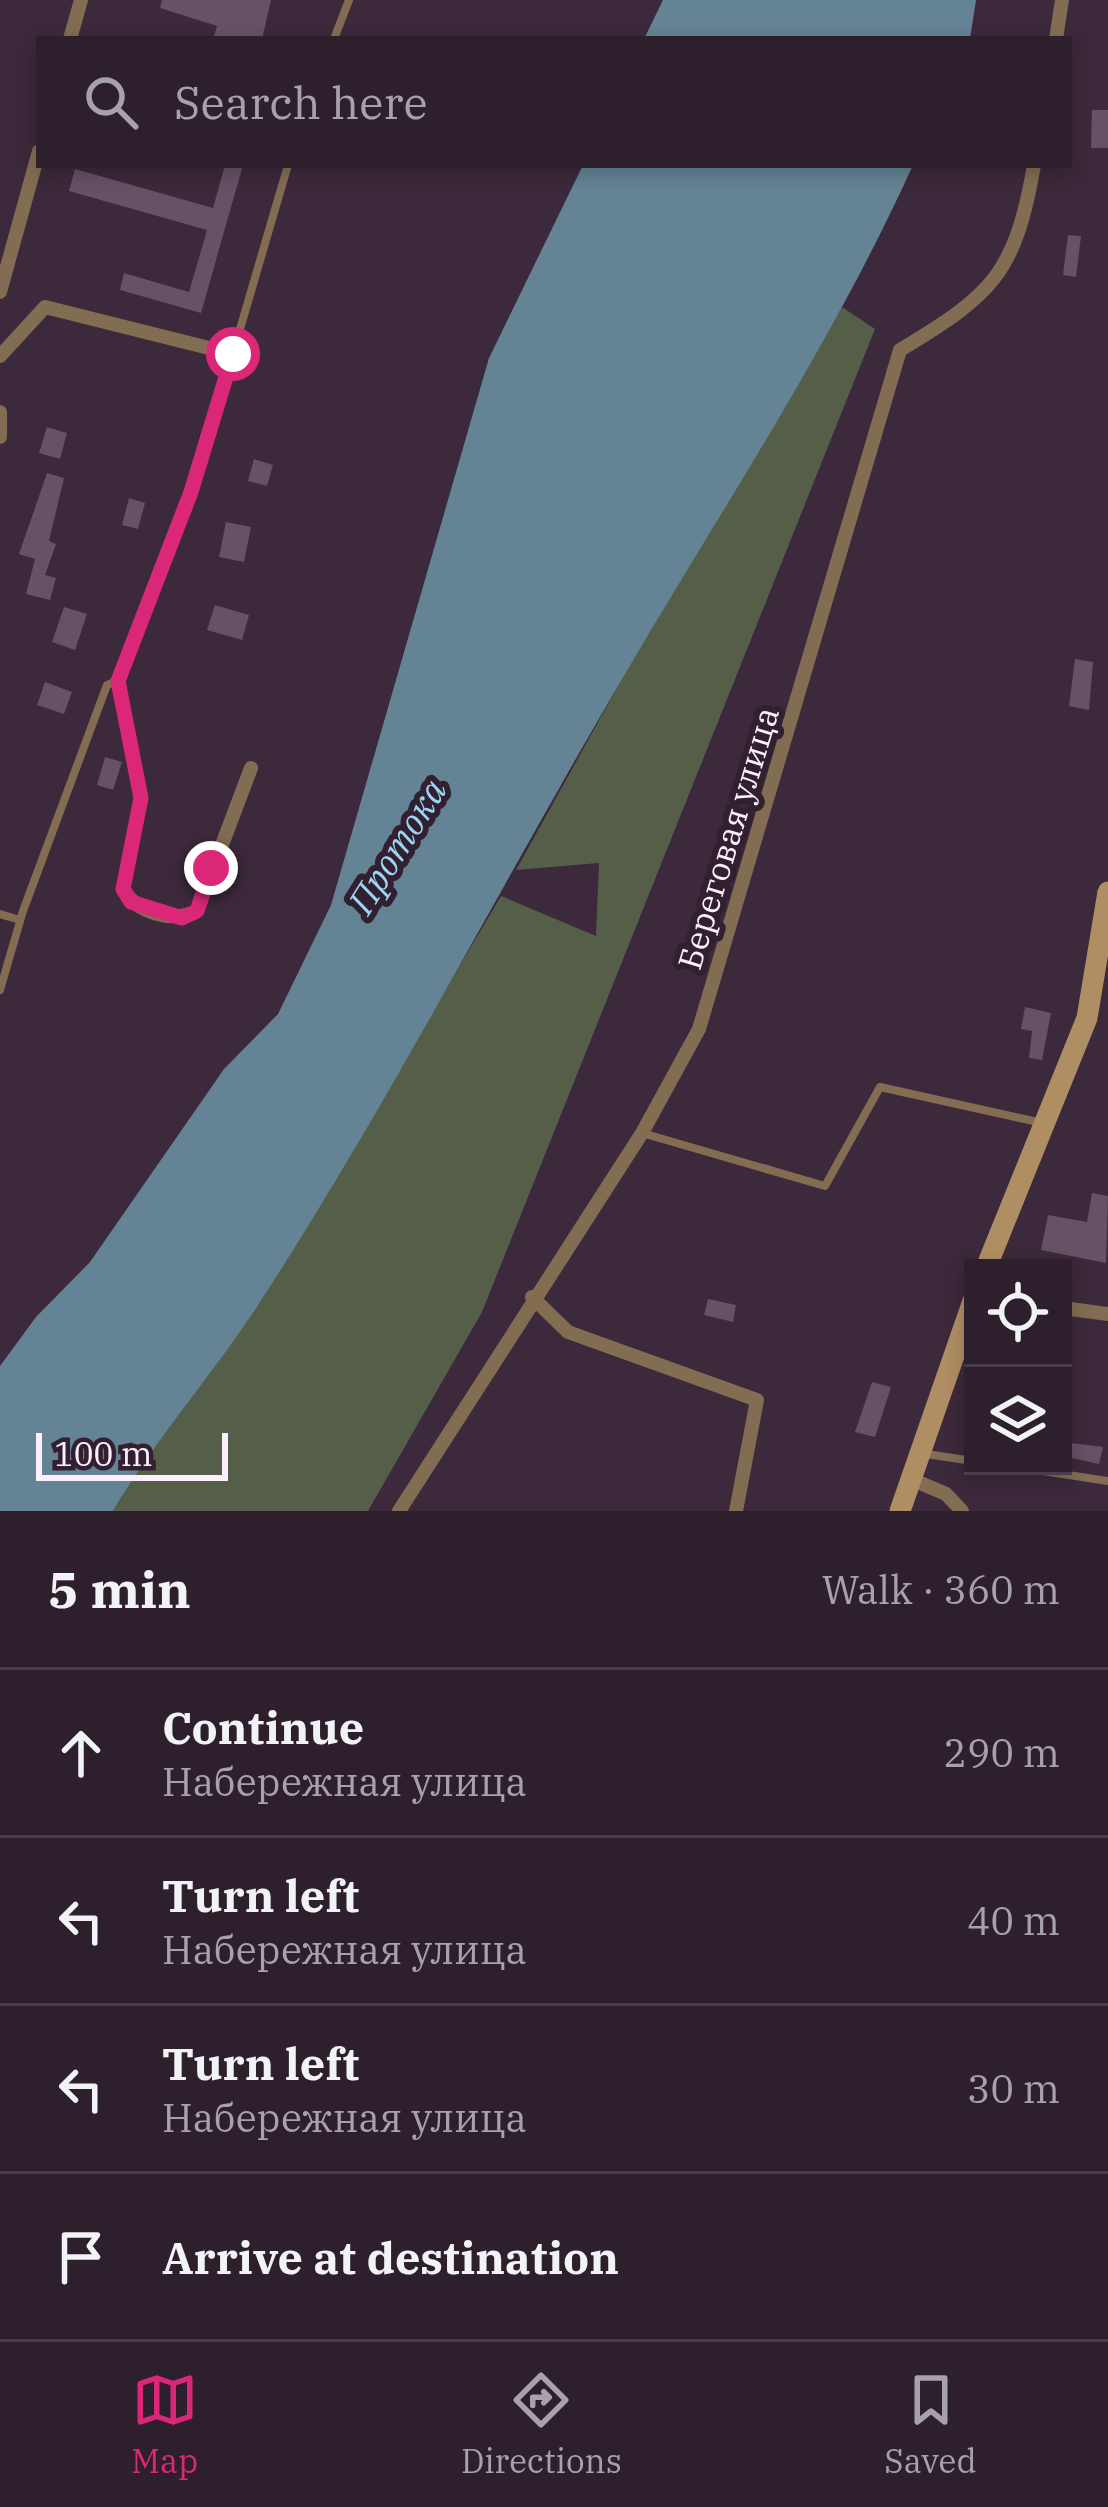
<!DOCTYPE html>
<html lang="en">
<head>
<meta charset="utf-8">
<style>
	:root { --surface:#2d1f2c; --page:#392c38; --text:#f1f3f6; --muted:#a7a2a9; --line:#483d48; --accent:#db2777 }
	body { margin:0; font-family:"IBM Plex Serif",serif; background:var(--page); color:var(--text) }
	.controls { position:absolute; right:36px; bottom:36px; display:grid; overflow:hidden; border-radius:0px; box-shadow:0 6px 18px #0003 }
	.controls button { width:108px; height:108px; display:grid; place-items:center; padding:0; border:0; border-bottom:3px solid var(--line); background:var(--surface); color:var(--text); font:60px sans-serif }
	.scale { position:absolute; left:36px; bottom:30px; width:192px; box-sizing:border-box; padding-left:12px; border:6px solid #fdf0fc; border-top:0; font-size:33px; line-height:42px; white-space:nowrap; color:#fdf0fc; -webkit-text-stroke:9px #322031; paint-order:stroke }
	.stop { position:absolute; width:36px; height:36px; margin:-27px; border:9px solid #db2777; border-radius:50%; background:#fff }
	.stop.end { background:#db2777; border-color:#fff; box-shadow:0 3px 12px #0008 }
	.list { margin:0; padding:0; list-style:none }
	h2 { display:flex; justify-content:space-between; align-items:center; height:156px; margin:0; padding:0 48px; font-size:51px }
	h2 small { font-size:39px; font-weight:400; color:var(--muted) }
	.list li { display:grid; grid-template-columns:78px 1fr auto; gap:36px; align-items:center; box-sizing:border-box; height:168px; padding:0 48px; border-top:3px solid var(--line) }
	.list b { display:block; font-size:45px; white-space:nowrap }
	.list p { margin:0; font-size:39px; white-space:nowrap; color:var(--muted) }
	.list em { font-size:39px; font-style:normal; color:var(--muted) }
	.icon { flex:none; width:66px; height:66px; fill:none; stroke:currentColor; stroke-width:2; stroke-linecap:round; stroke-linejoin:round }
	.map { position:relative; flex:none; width:1108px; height:1511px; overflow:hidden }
	.search { position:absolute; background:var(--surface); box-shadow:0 6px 18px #0003; left:36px; right:36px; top:36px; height:132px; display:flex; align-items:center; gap:30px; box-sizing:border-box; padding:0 42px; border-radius:0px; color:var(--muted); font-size:45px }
	.sheet { height:828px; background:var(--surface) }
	nav { display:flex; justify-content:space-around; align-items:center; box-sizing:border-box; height:168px; border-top:3px solid var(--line); background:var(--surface); font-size:33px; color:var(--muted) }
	nav a { display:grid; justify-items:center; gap:6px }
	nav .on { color:var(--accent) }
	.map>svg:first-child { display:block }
</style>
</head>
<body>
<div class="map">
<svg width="1108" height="1511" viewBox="0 0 1108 1511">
	<rect width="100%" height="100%" fill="#3c293b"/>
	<polygon fill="#545e48" points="842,307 875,329 482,1312 368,1511 113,1511 142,1461 263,1298 501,896 596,936 599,863 516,870 627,670"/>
	<g fill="#648394">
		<polygon points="663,0 976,0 970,39 644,39"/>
		<path d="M583 165H913C833 342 726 502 628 669 505 877 395 1093 264 1296 217 1370 158 1435 113 1511H0V1366L36 1317 90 1262 224 1069 278 1014 331 905 489 358Z"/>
	</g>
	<g fill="#665165">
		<polygon points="162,0 271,0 262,39 213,39 217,26 160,8"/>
		<polygon points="1092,110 1108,110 1108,148 1091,148"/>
		<polygon points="225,165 243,165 201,313 120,290 124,273 189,292 207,230 69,191 75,169 213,208"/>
		<polygon points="1068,235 1081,236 1076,277 1063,275"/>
		<polygon points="47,427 67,433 60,459 39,453"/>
		<polygon points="254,459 273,465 267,486 248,481"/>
		<polygon points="47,473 64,478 49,541 56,544 45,575 56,578 50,600 26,594 35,559 19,554"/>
		<polygon points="129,498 145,503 138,529 122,525"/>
		<polygon points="226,522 251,527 244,562 219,557"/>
		<polygon points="215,605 249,615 242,640 207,630"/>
		<polygon points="64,607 87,614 75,650 52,642"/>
		<polygon points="1075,659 1093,662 1089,710 1069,706"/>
		<polygon points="45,682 72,692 64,714 37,705"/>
		<polygon points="105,757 122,762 113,790 97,785"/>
		<polygon points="1025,1007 1051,1013 1042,1060 1029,1058 1032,1031 1021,1029"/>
		<polygon points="1092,1193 1108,1196 1106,1263 1041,1250 1048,1215 1087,1222"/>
		<polygon points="708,1299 736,1305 733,1322 704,1315"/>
		<polygon points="872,1382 891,1387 875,1437 855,1432"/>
		<polygon points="1063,1442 1103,1447 1099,1464 1063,1456"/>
	</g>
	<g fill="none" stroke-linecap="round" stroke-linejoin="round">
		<g stroke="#826d53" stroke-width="8">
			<polyline points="334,39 349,0"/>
			<polyline points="233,353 288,165"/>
			<polyline points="0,914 20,920"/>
			<polyline points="0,990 23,911 107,685 117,681"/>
			<polyline points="642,1133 825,1186 880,1087 1042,1123"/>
			<polyline points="926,1454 973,1461"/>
			<polyline points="1009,1466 1108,1481"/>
		</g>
		<g stroke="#826d53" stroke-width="14">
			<polyline points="70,39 81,0"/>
			<polyline points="1056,39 1062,0"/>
			<polyline points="0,292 39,151"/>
			<path d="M0 356 45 307 233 354 191 492 118 681 141 798 123 889C137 913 171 923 197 911L251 768"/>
			<polyline points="0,412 0,437"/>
			<polyline points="532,1297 568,1332 757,1400 736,1511"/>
			<polyline points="1063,1308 1108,1314"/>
			<polyline points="911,1479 946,1494 962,1511"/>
			<path d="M399 1511 642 1133 699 1029 900 350C993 294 1015 274 1034 165"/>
		</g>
		<g stroke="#b08e64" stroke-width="21">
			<polyline points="986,1268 1087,1018 1108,892"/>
			<polyline points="900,1511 973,1301"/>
		</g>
	</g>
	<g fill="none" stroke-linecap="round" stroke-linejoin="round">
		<polyline stroke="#db2777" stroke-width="15" points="211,868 197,911 182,918 131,902 123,889 141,798 118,681 191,492 233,354"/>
	</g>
	<g text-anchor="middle" stroke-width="12" stroke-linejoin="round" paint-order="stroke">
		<g font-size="33" fill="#fdf0fc" stroke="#322031">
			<text transform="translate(728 838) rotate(-73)" y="12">Береговая улица</text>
		</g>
		<g font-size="36" font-style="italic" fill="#9ad5f3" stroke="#322031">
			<text transform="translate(397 846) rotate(-58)" y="13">Протока</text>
		</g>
	</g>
</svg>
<div class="controls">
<button><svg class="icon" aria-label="locate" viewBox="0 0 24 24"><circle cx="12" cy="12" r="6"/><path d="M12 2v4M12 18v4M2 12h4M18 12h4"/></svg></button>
<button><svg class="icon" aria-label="layers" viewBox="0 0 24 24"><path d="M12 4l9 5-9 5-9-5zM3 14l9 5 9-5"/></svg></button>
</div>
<div class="scale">100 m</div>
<div class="stop" style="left:233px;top:354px"></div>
<div class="stop end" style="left:211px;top:868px"></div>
<div class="search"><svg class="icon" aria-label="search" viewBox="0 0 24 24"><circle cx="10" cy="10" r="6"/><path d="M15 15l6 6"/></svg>Search here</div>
</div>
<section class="sheet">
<h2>5 min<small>Walk · 360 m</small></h2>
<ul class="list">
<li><svg class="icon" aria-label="ahead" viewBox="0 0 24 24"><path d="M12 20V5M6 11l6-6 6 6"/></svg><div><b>Continue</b><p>Набережная улица</p></div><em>290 m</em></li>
<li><svg class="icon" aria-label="left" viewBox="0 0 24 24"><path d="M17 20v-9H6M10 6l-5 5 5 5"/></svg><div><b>Turn left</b><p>Набережная улица</p></div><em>40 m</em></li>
<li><svg class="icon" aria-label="left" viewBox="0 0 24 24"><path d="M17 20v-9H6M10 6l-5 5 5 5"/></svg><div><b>Turn left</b><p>Набережная улица</p></div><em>30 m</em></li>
<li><svg class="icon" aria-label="arrive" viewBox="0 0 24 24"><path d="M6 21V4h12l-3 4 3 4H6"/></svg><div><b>Arrive at destination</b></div></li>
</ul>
</section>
<nav>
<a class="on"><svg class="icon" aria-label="map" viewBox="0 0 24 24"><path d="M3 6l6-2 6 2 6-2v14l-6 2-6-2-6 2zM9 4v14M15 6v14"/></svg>Map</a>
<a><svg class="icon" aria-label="directions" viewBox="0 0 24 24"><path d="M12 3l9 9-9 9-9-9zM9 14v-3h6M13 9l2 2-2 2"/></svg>Directions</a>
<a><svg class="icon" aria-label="saved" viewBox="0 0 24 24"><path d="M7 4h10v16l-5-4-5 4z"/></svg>Saved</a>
</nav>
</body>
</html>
